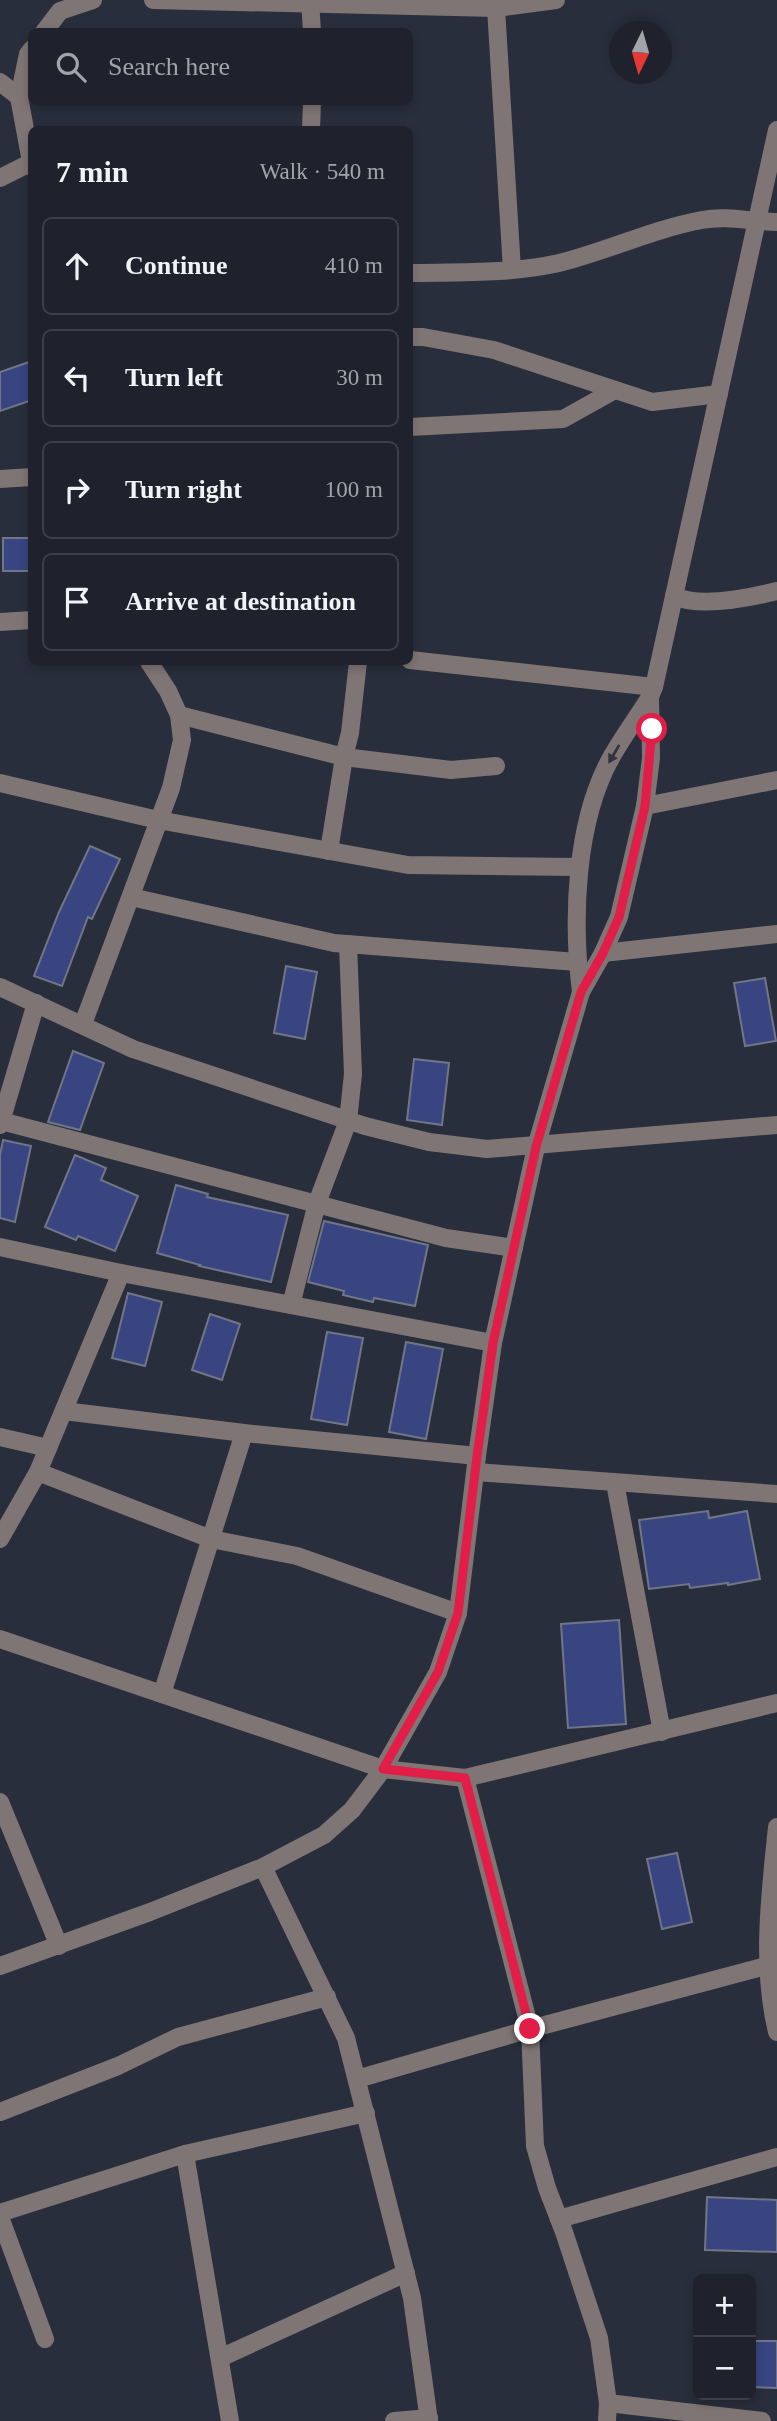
<!DOCTYPE html>
<html lang="en">
<head>
<meta charset="utf-8">
<style>
	:root { --surface:#1f222d; --page:#272a35; --text:#f1f3f6; --muted:#a1a4aa; --line:#3c3f49 }
	body { margin:0; font-family:Georgia,serif; background:var(--page); color:var(--text) }
	.controls { position:absolute; right:21px; bottom:21px; display:grid; overflow:hidden; border-radius:10px; box-shadow:0 4px 10px #0003 }
	.controls button { width:63px; height:63px; display:grid; place-items:center; padding:0; border:0; border-bottom:2px solid var(--line); background:var(--surface); color:var(--text); font:35px sans-serif }
	.compass { position:absolute; left:609px; top:21px; width:63px; height:63px; border-radius:50%; background:var(--surface); box-shadow:0 4px 10px #0003; rotate:185deg }
	.stop { position:absolute; width:21px; height:21px; margin:-16px; border:5px solid #e11d48; border-radius:50%; background:#fff }
	.stop.end { background:#e11d48; border-color:#fff; box-shadow:0 2px 7px #0008 }
	.list { margin:0; padding:0; list-style:none }
	h2 { display:flex; justify-content:space-between; align-items:center; height:91px; margin:0; padding:0 28px; font-size:30px }
	h2 small { font-size:23px; font-weight:400; color:var(--muted) }
	.list li { display:grid; grid-template-columns:46px 1fr auto; gap:21px; align-items:center; box-sizing:border-box; height:98px; margin:0 14px 14px; padding:0 14px; border:2px solid var(--line); border-radius:10px }
	.list b { display:block; font-size:26px; white-space:nowrap }
	.list em { font-size:23px; font-style:normal; color:var(--muted) }
	.icon { flex:none; width:38px; height:38px; fill:none; stroke:currentColor; stroke-width:2; stroke-linecap:round; stroke-linejoin:round }
	.map { position:relative; flex:none; width:777px; height:2421px; overflow:hidden }
	.search { position:absolute; background:var(--surface); box-shadow:0 4px 10px #0003; left:28px; top:28px; width:385px; height:77px; display:flex; align-items:center; gap:18px; box-sizing:border-box; padding:0 24px; border-radius:10px; color:var(--muted); font-size:26px }
	.panel { position:absolute; background:var(--surface); box-shadow:0 4px 10px #0003; left:28px; top:126px; width:385px; height:539px; border-radius:10px }
	.map>svg:first-child { display:block }
</style>
</head>
<body>
<div class="map">
<svg width="777" height="2421" viewBox="0 0 777 2421">
	<rect width="100%" height="100%" fill="#292e3c"/>
	<g fill="#384580" stroke="#717687" stroke-width="2">
		<polygon points="32,361 32,400 0,411 0,372"/>
		<rect x="3" y="538" width="29" height="33"/>
		<polygon points="90,846 120,859 92,919 88,917 62,986 34,976 59,912"/>
		<polygon points="286,966 317,972 305,1039 274,1033"/>
		<polygon points="765,978 776,1041 745,1046 734,983"/>
		<polygon points="73,1051 104,1063 80,1130 48,1122"/>
		<polygon points="414,1059 449,1063 442,1125 407,1120"/>
		<polygon points="3,1140 31,1146 15,1222 0,1218 0,1155"/>
		<polygon points="75,1155 106,1168 101,1180 138,1196 115,1251 78,1236 76,1240 45,1227"/>
		<polygon points="176,1185 208,1194 207,1197 288,1215 271,1282 199,1266 200,1265 157,1253"/>
		<polygon points="324,1221 428,1245 415,1306 374,1298 373,1302 343,1295 344,1291 308,1282"/>
		<polygon points="128,1293 162,1302 145,1366 112,1358"/>
		<polygon points="210,1314 240,1324 222,1380 192,1370"/>
		<polygon points="327,1332 363,1338 347,1425 311,1419"/>
		<polygon points="406,1342 443,1349 426,1439 389,1432"/>
		<polygon points="708,1511 709,1518 747,1511 760,1579 728,1585 728,1583 690,1588 689,1584 649,1589 639,1520"/>
		<polygon points="619,1620 626,1724 568,1728 561,1624"/>
		<polygon points="677,1853 692,1922 662,1929 647,1859"/>
		<polygon points="707,2197 777,2200 777,2252 705,2250"/>
		<polygon points="751,2341 777,2341 777,2388 751,2387"/>
	</g>
	<g fill="none" stroke-linecap="round" stroke-linejoin="round">
		<g stroke="#7f7574" stroke-width="18">
			<polyline points="153,0 496,8 556,0"/>
			<polyline points="310,0 312,32"/>
			<polyline points="496,8 512,270"/>
			<polyline points="44,32 60,11 93,0"/>
			<polyline points="32,49 28,54 19,97 32,167"/>
			<polyline points="0,82 19,97"/>
			<polyline points="311,130 312,102"/>
			<polyline points="0,178 30,163"/>
			<path d="M410 273C459 272 510 274 559 263 607 251 653 229 702 220 727 215 752 222 777 222"/>
			<polyline points="410,337 423,337 494,350 652,402 719,394"/>
			<polyline points="410,427 563,419 615,390"/>
			<polyline points="0,479 32,477"/>
			<path d="M674 596C700 608 749 598 777 591"/>
			<polyline points="0,622 32,620"/>
			<polyline points="410,660 654,687"/>
			<polyline points="179,715 344,757 451,770 496,766"/>
			<polyline points="0,783 158,820 408,865 579,867"/>
			<polyline points="645,806 777,780"/>
			<polyline points="329,851 344,757 350,733 358,662"/>
			<polyline points="131,897 334,943 577,962"/>
			<polyline points="603,953 777,934"/>
			<polyline points="0,987 133,1049 365,1126 429,1142 487,1149 777,1125"/>
			<path d="M581 992C572 919 575 821 612 756 624 735 638 716 650 697L654 687 777 130"/>
			<polyline points="83,1024 171,788 182,740 179,715 168,691 149,662"/>
			<polyline points="1,1121 446,1238 514,1248"/>
			<polyline points="0,1125 36,1003"/>
			<polyline points="0,1247 121,1273 493,1343"/>
			<polyline points="291,1305 317,1203 348,1121 353,1074 348,944"/>
			<polyline points="64,1411 244,1433 477,1456"/>
			<polyline points="0,1437 48,1448"/>
			<polyline points="38,1472 211,1539 297,1556 458,1613"/>
			<polyline points="476,1472 777,1494"/>
			<polyline points="615,1483 662,1732"/>
			<polyline points="0,1539 38,1472 121,1273"/>
			<polyline points="0,1639 383,1769 465,1778 777,1703"/>
			<polyline points="162,1694 244,1433"/>
			<polyline points="465,1778 530,2029 535,2146 547,2188 564,2232 599,2338 608,2403 607,2421"/>
			<polyline points="0,1802 59,1946"/>
			<path d="M777 1827C770 1895 761 1966 777 2032"/>
			<polyline points="263,1867 346,2038 412,2298 429,2421"/>
			<polyline points="0,1966 150,1912 263,1867 324,1835 352,1810 383,1769 438,1672 458,1613 477,1456 493,1343 536,1147 581,992 603,953 619,917 645,806 651,758 650,697"/>
			<polyline points="357,2079 530,2029 777,1963"/>
			<polyline points="0,2112 118,2066 178,2037 327,1997"/>
			<polyline points="185,2154 230,2421"/>
			<polyline points="0,2213 185,2154 366,2113"/>
			<polyline points="0,2217 45,2339"/>
			<polyline points="559,2219 777,2157"/>
			<polyline points="220,2358 406,2273"/>
			<polyline points="608,2403 762,2421"/>
			<polyline points="394,2421 429,2418"/>
		</g>
	</g>
	<defs><path id="oneway-solid" d="M-6-.8H1V-3.2L6.5 0L1 3.2V.8H-6Z" transform="scale(1.75)"/></defs>
	<use fill="#33343f" href="#oneway-solid" transform="translate(614 754) rotate(120)"/>
	<g fill="none" stroke-linecap="round" stroke-linejoin="round">
		<polyline stroke="#e11d48" stroke-width="9" points="530,2029 465,1778 383,1769 438,1672 458,1613 477,1456 493,1343 536,1147 581,992 603,953 619,917 645,806 652,729"/>
	</g>
</svg>
<div class="controls">
<button>+</button>
<button>−</button>
</div>
<svg class="compass" viewBox="-18 -18 36 36"><path d="M0-13l5 13h-10z" fill="#e53935"/><path d="M0 13l5-13h-10z" fill="#a1a4aa"/></svg>
<div class="stop" style="left:652px;top:729px"></div>
<div class="stop end" style="left:530px;top:2029px"></div>
<div class="search"><svg class="icon" aria-label="search" viewBox="0 0 24 24"><circle cx="10" cy="10" r="6"/><path d="M15 15l6 6"/></svg>Search here</div>
<section class="panel">
<h2>7 min<small>Walk · 540 m</small></h2>
<ul class="list">
<li><svg class="icon" aria-label="ahead" viewBox="0 0 24 24"><path d="M12 20V5M6 11l6-6 6 6"/></svg><div><b>Continue</b></div><em>410 m</em></li>
<li><svg class="icon" aria-label="left" viewBox="0 0 24 24"><path d="M17 20v-9H6M10 6l-5 5 5 5"/></svg><div><b>Turn left</b></div><em>30 m</em></li>
<li><svg class="icon" aria-label="right" viewBox="0 0 24 24"><path d="M7 20v-9h11M14 6l5 5-5 5"/></svg><div><b>Turn right</b></div><em>100 m</em></li>
<li><svg class="icon" aria-label="arrive" viewBox="0 0 24 24"><path d="M6 21V4h12l-3 4 3 4H6"/></svg><div><b>Arrive at destination</b></div></li>
</ul>
</section>
</div>
</body>
</html>
